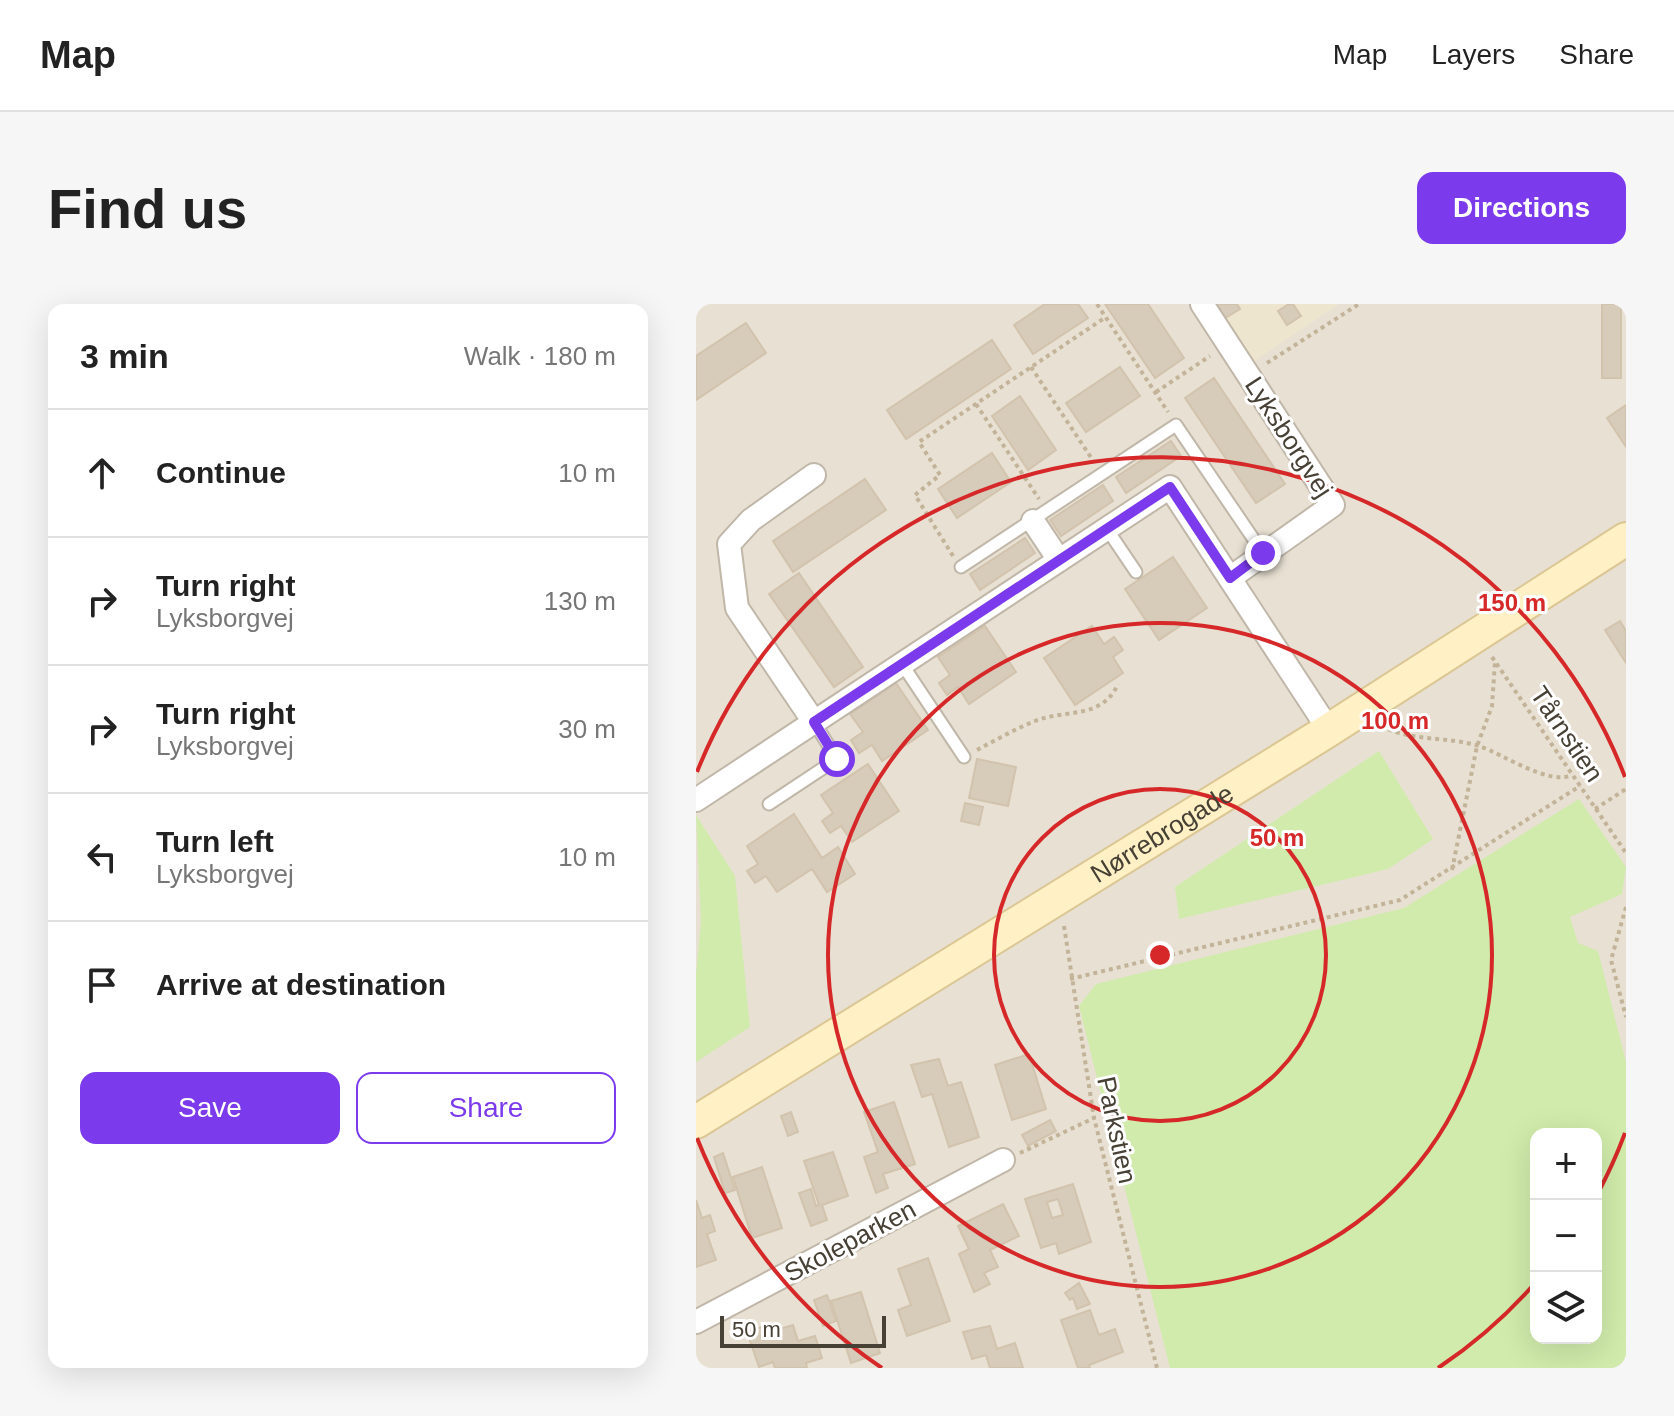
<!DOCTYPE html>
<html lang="en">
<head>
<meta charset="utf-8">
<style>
	:root { --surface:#fff; --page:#f6f6f6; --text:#222; --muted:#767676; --line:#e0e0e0; --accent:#7c3aed }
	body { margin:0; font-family:Arial,sans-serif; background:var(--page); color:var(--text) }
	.controls { position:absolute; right:24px; bottom:24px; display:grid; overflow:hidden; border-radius:16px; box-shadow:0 8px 32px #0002 }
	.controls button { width:72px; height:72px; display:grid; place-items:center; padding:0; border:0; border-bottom:2px solid var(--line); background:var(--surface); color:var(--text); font:40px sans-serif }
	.scale { position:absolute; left:24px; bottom:20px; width:166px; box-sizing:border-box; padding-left:8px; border:4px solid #474035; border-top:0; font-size:22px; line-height:28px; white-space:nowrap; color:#474035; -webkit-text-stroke:6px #fff; paint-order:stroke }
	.stop { position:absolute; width:24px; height:24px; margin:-18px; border:6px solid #7c3aed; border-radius:50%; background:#fff }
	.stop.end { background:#7c3aed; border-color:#fff; box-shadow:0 2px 8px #0008 }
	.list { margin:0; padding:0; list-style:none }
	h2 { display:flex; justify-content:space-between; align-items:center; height:104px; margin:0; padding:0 32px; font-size:34px }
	h2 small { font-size:26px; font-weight:400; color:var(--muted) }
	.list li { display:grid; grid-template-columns:52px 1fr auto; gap:24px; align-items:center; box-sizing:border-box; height:128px; padding:0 32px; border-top:2px solid var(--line) }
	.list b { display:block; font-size:30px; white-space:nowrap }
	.list p { margin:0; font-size:26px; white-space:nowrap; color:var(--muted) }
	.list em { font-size:26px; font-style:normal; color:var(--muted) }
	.actions { display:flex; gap:16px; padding:24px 32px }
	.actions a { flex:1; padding:18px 0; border:2px solid var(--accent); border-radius:16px; text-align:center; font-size:28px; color:var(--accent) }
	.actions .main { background:var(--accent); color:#fff }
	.icon { flex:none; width:44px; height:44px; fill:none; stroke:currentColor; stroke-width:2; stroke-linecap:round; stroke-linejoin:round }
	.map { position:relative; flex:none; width:930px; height:1064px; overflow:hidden; border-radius:16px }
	header { display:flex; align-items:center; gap:48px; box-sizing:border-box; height:112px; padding:0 40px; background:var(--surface); border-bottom:2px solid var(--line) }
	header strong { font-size:38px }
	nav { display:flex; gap:44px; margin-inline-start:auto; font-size:28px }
	.intro { display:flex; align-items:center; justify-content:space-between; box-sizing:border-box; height:192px; padding:0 48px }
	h1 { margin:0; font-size:56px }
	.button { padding:20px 36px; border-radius:16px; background:var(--accent); color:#fff; font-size:28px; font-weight:700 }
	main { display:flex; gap:48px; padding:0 48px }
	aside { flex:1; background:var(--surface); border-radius:16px; box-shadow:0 8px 32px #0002 }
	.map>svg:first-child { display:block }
</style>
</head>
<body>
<header>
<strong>Map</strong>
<nav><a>Map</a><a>Layers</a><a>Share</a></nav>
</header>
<div class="intro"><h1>Find us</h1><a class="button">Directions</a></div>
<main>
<aside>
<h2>3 min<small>Walk · 180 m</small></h2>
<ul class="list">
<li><svg class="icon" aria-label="ahead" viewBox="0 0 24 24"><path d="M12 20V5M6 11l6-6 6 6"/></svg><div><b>Continue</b></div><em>10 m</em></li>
<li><svg class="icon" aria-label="right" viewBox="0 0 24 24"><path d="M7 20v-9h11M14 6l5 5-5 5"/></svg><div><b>Turn right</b><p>Lyksborgvej</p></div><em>130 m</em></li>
<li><svg class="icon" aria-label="right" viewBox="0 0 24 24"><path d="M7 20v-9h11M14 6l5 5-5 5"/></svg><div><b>Turn right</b><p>Lyksborgvej</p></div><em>30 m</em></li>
<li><svg class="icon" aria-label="left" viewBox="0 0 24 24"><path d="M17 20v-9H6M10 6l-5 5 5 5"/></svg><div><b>Turn left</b><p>Lyksborgvej</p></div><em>10 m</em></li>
<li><svg class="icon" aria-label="arrive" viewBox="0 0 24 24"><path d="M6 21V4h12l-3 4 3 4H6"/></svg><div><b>Arrive at destination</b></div></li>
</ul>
<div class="actions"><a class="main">Save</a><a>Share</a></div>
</aside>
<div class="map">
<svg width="930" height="1064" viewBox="0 0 930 1064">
	<rect width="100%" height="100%" fill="#f4efe6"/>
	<path fill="#e8e1d3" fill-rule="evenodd" d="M0 0H930V1064H0ZM840 830H900V1034H840Z"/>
	<polygon fill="#eee5cf" points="517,0 643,0 557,58"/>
	<g fill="#d0ebab" fill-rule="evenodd">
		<polygon points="683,447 737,535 692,565 483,615 479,583"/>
		<path d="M883 495 930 563 926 590 874 613 882 639 902 647 930 758V1064H474L383 702 400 680 708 604ZM840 830H900V1034H840Z"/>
		<polygon points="0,511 39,572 54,723 0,758 0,670 5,618"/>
	</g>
	<g fill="#d7cbba" stroke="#d2c3ad" stroke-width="2" fill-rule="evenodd">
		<polygon points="349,0 382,0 392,14 337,50 318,21"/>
		<polygon points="409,0 452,0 488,54 459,74"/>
		<polygon points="518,0 541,0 544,5 528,15"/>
		<polygon points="593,0 597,0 605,12 591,21 582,7"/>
		<rect x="906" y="0" width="19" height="74"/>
		<polygon points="50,19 70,49 0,96 0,52"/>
		<polygon points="296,36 315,65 210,135 191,106"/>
		<polygon points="424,63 444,92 390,128 370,99"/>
		<polygon points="518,74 589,180 560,199 489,94"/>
		<polygon points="324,92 360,146 332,166 296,112"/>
		<polygon points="930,101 930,143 911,114"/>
		<polygon points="475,137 485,152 430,189 420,173"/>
		<polygon points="296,149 315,178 261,214 242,185"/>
		<polygon points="169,175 190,206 97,268 77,237"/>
		<polygon points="407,181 417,197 365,232 354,216"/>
		<polygon points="329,234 339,249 284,286 274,270"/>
		<polygon points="477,253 511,304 463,336 429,285"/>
		<polygon points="103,269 167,363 138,383 73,290"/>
		<polygon points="924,317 930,327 930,359 909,326"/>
		<polygon points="289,322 320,368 273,400 262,383 251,391 243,379 254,371 242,353"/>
		<polygon points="396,322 408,340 418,333 427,346 417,353 427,369 379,401 348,354"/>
		<polygon points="200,379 232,426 186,457 176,441 163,449 155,436 167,428 154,410"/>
		<polygon points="281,455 320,463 312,502 273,494"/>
		<polygon points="172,460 203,507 156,538 145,522 134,529 126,517 137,509 125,491"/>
		<polygon points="269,499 287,503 283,521 265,517"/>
		<polygon points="98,510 126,554 142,543 159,570 131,588 116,565 81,588 70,572 59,579 51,567 62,560 51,542"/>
		<polygon points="333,750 350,805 316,816 299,761"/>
		<polygon points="243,755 252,782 265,778 283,833 253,843 236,790 226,793 215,761"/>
		<polygon points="198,798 219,860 187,870 192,884 180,889 168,853 182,848 168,808"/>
		<polygon points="95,808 102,828 92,832 85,812"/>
		<polygon points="354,816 360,827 332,842 326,831"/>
		<polygon points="137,848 152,892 126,901 131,916 115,922 103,889 115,885 120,902 123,901 108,857"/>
		<polygon points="27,849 39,886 29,889 18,853"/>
		<polygon points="66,863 86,924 56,934 37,873"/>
		<path d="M377 880 395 938 363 950 360 939 345 944 329 895ZM362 895 367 911 356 914 351 898Z"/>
		<polygon points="0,896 6,914 14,911 19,927 11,930 20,956 0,963"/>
		<polygon points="307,900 323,932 294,946 302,963 288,969 294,980 278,988 263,950 273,945 262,922"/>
		<polygon points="232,954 254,1017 211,1032 202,1006 215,1001 202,965"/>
		<polygon points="383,979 394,1000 381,1005 377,994 374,996 369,989"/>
		<polygon points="165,988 184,1049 155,1059 135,997"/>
		<polygon points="131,991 140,1017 127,1022 118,996"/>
		<polygon points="394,1006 403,1031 419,1025 427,1048 393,1061 394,1064 382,1064 365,1016"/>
		<polygon points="97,1021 102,1037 119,1032 126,1054 110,1059 111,1064 79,1064 77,1058 63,1063 51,1028 69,1022 71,1029"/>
		<polygon points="294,1022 301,1045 319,1039 327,1064 294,1064 290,1051 276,1055 267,1028"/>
	</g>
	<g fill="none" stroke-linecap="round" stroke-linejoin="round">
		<g stroke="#c0b7a8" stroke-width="15">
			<g id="lane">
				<polyline points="411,225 440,268"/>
				<polyline points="265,263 480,121 567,249"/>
				<polyline points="206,360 268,453"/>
				<polyline points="73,500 141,455 118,418"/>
			</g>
		</g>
		<g stroke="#c0b7a8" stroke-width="26">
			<g id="street">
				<polyline points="506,0 637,201 534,274"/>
				<polyline points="337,217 363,256"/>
				<polyline points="118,418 41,304 33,240 55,216 118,171"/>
				<polyline points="0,496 474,183 633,426"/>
				<polyline points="0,1018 307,856"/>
			</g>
		</g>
		<g stroke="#dbc694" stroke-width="36">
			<g id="secondary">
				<path id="s1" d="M0 818 633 426 930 235"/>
			</g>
		</g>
		<g stroke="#c3b398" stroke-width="4" stroke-dasharray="4 4" stroke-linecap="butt">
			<polyline points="401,0 472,108"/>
			<polyline points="571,59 663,0"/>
			<polyline points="335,63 398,158"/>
			<polyline points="460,88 514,52"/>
			<polyline points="280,100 343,195"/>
			<polyline points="257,252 219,191 244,171 223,138 410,13"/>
			<polyline points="796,353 930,549"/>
			<path d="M685 422C717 438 750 432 783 442 807 450 853 482 876 471"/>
			<path d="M281 446C300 436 319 425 339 417 368 405 406 416 422 380"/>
			<polyline points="899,505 930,485"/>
			<polyline points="756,566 781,442 796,402 799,358"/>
			<polyline points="930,603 915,656 930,713"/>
			<polyline points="368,622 398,814 461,1064"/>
			<polyline points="374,675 704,596 884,482"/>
			<polyline points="324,849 398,814"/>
		</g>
		<use href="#lane" stroke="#fff" stroke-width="11"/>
		<use href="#street" stroke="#fff" stroke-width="22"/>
		<use href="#secondary" stroke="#fff0c5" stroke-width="32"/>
	</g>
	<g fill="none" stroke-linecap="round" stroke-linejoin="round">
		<polyline stroke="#7c3aed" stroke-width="10" points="141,455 118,418 474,183 534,274 567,249"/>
	</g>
	<g fill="none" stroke="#d62828" stroke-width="4">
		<circle cx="464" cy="651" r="166"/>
		<circle cx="464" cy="651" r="332"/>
		<path d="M929 829A498 498 0 0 1 902 889M840 978A498 498 0 0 1 742 1064M186 1064A498 498 0 0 1 1 834M1 468A498 498 0 0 1 929 473"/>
	</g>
	<g text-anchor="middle" stroke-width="6" stroke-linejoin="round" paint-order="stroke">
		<g font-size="26" fill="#474035" stroke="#fff">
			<text transform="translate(593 133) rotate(57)" y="9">Lyksborgvej</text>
			<text transform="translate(871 430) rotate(56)" y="9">Tårnstien</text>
			<text dy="9" stroke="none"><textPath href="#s1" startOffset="548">Nørrebrogade</textPath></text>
			<text transform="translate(421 826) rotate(78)" y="9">Parkstien</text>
			<text transform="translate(154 937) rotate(-28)" y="9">Skoleparken</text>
		</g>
	</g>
	<circle cx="464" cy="651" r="12" fill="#d62828" stroke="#fff" stroke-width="4"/>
	<g font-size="24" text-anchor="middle" font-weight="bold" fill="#d62828" stroke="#fff" stroke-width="6" stroke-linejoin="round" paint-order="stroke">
		<text x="816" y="307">150 m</text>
		<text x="699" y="425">100 m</text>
		<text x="581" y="542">50 m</text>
	</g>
</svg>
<div class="controls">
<button>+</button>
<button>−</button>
<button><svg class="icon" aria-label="layers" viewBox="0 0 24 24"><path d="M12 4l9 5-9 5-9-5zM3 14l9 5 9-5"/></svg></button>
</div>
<div class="scale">50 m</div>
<div class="stop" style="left:141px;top:455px"></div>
<div class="stop end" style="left:567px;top:249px"></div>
</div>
</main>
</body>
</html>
